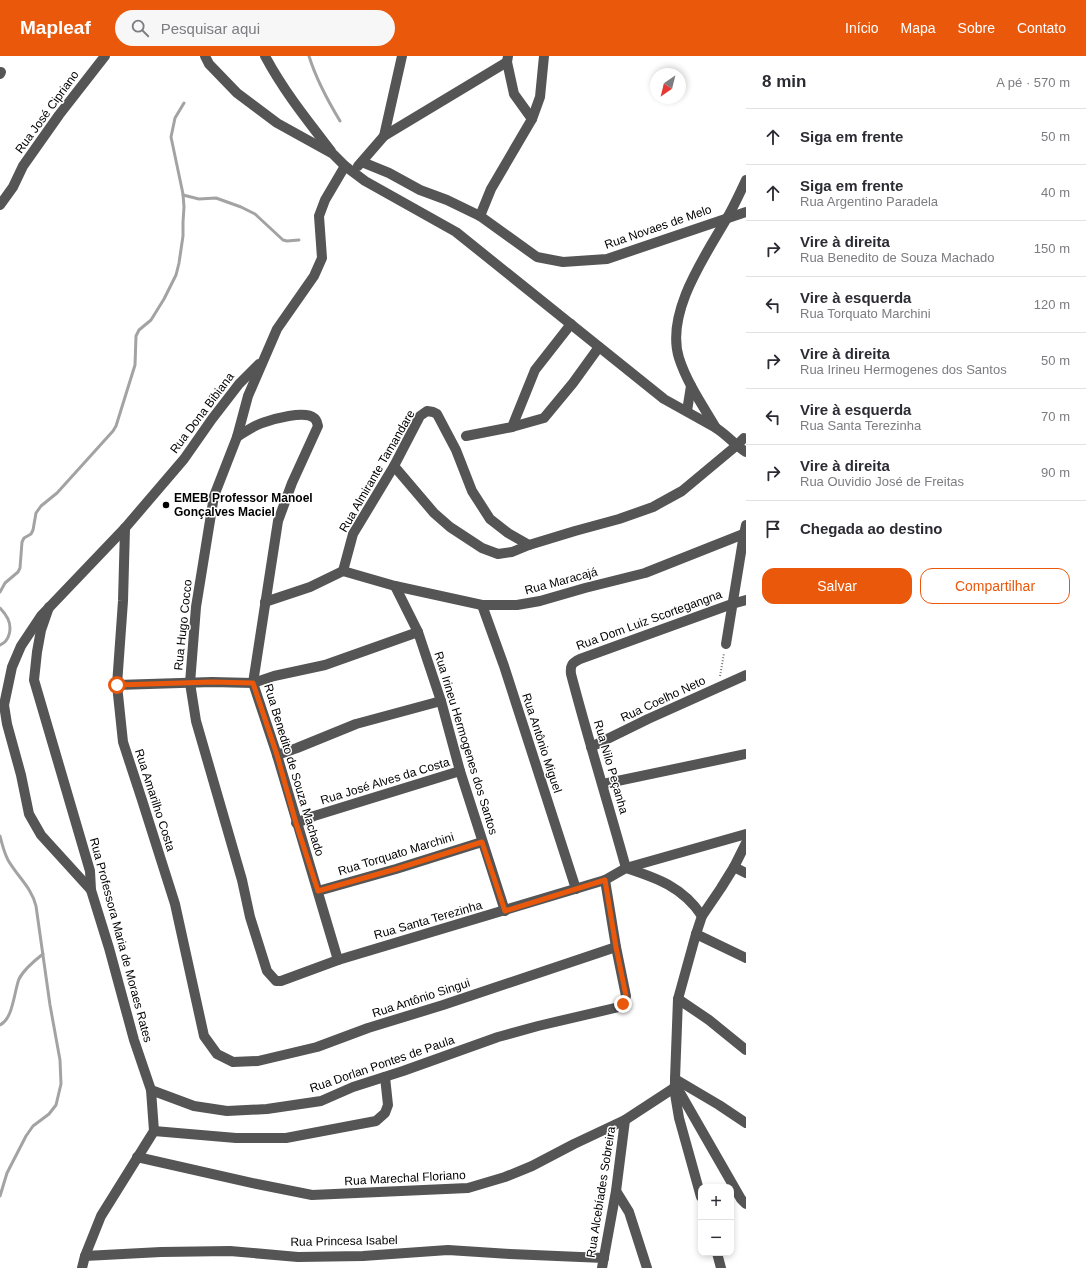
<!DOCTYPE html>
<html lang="pt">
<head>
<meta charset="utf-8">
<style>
	:root { --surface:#fff; --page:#f7f7f7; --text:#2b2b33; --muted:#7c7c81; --line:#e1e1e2; --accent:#ea580c }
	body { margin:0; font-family:Helvetica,sans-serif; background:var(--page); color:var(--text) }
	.controls { position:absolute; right:12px; bottom:12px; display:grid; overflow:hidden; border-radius:8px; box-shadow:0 2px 6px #0003 }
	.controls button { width:36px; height:36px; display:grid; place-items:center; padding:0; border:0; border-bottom:1px solid var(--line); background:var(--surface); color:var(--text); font:20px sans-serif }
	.compass { position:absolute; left:650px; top:12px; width:36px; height:36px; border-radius:50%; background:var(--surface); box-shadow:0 2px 6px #0003; rotate:215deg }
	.stop { position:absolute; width:12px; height:12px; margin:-9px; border:3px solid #ea580c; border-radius:50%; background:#fff }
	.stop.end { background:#ea580c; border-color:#fff; box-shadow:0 1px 4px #0008 }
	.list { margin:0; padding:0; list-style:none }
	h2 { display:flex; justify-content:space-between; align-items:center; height:52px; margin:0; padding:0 16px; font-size:17px }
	h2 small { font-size:13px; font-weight:400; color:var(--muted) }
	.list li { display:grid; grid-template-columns:26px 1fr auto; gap:12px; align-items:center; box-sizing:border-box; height:56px; padding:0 16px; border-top:1px solid var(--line) }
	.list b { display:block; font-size:15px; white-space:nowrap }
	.list p { margin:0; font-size:13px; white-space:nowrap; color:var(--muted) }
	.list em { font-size:13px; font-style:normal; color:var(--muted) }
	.actions { display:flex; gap:8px; padding:12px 16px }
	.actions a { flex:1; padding:9px 0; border:1px solid var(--accent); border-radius:12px; text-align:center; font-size:14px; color:var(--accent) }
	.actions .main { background:var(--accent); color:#fff }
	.icon { flex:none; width:22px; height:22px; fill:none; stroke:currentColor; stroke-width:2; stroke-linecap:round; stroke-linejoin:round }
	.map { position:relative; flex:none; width:746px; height:1212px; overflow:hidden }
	header { display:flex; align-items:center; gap:24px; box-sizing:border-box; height:56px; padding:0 20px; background:var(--accent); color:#fff }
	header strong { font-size:19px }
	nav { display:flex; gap:22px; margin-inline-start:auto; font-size:14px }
	.search { width:280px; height:36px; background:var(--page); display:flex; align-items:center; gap:10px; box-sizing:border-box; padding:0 14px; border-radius:22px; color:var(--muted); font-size:15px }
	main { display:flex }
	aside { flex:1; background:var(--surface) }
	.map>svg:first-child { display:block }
</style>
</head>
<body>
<header>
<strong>Mapleaf</strong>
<div class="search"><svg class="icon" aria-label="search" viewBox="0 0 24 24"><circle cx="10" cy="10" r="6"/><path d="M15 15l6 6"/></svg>Pesquisar aqui</div>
<nav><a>Início</a><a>Mapa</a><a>Sobre</a><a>Contato</a></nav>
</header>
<main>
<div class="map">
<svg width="746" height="1212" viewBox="0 0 746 1212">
	<rect width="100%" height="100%" fill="#fff"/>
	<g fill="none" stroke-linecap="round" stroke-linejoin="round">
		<g stroke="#a3a3a3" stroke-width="3">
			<path d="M309 0C316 23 328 45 340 65"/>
			<polyline points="183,139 199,143 216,142 241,151 255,158 283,184 287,185 299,184"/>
			<polyline points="0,536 5,527 18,516 20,512 22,486 24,482 31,478 33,474 36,457 41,450 57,437 113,375 116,370 135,309 136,280 139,274 151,264 164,243 176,219 179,207 183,180 183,166 184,151 183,138 171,81 175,62 184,47"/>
			<path d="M0 552C3 555 6 559 8 563 12 572 10 585 0 589"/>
			<path d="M0 780C2 788 4 796 8 804 17 820 32 832 36 850L50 949 60 1004 61 1028 56 1049 49 1058 33 1070 26 1080 7 1117 0 1140"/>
			<path d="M0 969C13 963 14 936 19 923 24 913 34 905 43 898"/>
		</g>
		<polyline stroke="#777" stroke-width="2" stroke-dasharray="1 2" stroke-linecap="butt" points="720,620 724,597"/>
		<g stroke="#555" stroke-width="10">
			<path d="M205 0 209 8 237 37 277 67 333 98 345 110 365 125 456 176 664 343 716 372C727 379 735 389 746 396"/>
			<path d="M265 0C283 34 307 64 331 95"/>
			<polyline points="508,0 507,6 514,38 532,63"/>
			<polyline points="0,18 1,16"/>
			<polyline points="384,80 402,0"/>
			<polyline points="362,106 389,117 420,134 447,144 480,160 537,201 563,206 607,203 746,156"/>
			<polyline points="345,110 325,144 319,160 322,202 314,220 277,273 248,340 237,381 214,440 196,551 190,627 196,665 242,824 250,861 267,915 276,925 281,925 338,904 605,824 626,812 746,778"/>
			<polyline points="358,110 384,80 507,6"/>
			<polyline points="0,149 13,131 23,110 59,59 105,0"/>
			<polyline points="480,160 491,133 532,63 540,41 544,0"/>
			<polyline points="687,355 691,330"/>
			<polyline points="512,371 544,362 573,327 599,291"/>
			<path d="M716 372C703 350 687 327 679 302 665 257 705 200 727 162 734 150 740 137 746 124"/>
			<polyline points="466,380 512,371 535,314 571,268"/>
			<path d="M237 381C245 376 253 370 262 367 273 363 305 354 314 362 317 364 317 367 318 370L292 427 278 465 253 627 277 699 338 904"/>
			<polyline points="394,410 434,457 450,471 482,492 498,498 512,496 529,489 575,475 619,463 653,451 682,435 736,390 744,382"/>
			<polyline points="125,472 123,545 117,629 123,686 142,744 175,848 204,980 217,998 233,1006 258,1005 317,991 368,972 443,949 616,891"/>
			<polyline points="343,515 353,478 394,410 420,360 427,355 433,356 437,358 456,394 472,435 490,463 508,477 529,489"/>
			<polyline points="395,530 418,576 441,645 460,715 505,855"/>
			<polyline points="265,546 310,531 343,515 395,530 482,549 517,549 540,545 585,532 645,517 746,477"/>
			<polyline points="482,549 504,610 576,833"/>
			<polyline points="49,551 41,574 37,596 34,624 90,815 91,834 109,892 134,984 151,1034 154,1075 101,1160 85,1200 82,1212"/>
			<polyline points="726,588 744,478 746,469"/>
			<polyline points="117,629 212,626 253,627 274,620 325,609 418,576"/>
			<polyline points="591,691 648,663 746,619"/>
			<polyline points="277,699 297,692 356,668 441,645"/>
			<polyline points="603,728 746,698"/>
			<polyline points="296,767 314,760 460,715"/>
			<polyline points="746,787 734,811 721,832 702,860 696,878 678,943 675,1023 675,1028 741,1143 746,1148"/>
			<polyline points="734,811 746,817"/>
			<path d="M626 812C608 747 588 683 571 618 570 609 572 607 580 603L732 548 746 544"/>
			<path d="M626 812C657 822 683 831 702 860"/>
			<polyline points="91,834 41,779 29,758 21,719 7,668 4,649 12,611 21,590 41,560 125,472 184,403 212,363 239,328 259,308"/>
			<polyline points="318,835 396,813 482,786"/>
			<polyline points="696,878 746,902"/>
			<polyline points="678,943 709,964 746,994"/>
			<polyline points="675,1023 719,1049 746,1067"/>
			<polyline points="674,1032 679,1062 701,1141"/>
			<polyline points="151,1034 194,1050 227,1055 267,1053 321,1045 353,1031 403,1015 498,981 538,970 619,951 623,948 626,940 616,891 605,824"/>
			<polyline points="154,1075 236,1082 286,1082 376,1065 385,1057 388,1049 385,1021"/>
			<polyline points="137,1101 257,1128 312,1139 468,1132 505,1121 532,1110 574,1088 625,1064 674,1032 675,1028"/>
			<polyline points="616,1135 629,1156 647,1212"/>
			<polyline points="717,1197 721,1212"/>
			<polyline points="85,1200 161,1196 230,1195 298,1201 363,1200 448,1194 510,1198 604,1202"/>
			<polyline points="602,1212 616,1135 625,1064"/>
		</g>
	</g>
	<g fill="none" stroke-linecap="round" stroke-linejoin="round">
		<polyline stroke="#ea580c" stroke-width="5" points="117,629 212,626 253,627 277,699 296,767 318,835 396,813 482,786 505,855 605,824 616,891 626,940 623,948"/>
	</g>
	<circle fill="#000" stroke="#fff" stroke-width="1.5" cx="166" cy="449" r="4"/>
	<g text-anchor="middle" stroke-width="3" stroke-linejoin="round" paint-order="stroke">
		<g font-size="12" fill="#000" stroke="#fff">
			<text transform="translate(47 56) rotate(-54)" y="4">Rua José Cipriano</text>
			<text transform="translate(658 171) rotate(-19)" y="4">Rua Novaes de Melo</text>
			<text transform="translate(202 357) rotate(-53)" y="4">Rua Dona Bibiana</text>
			<text transform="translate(377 415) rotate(-60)" y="4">Rua Almirante Tamandare</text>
			<text transform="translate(561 525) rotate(-15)" y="4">Rua Maracajá</text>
			<text transform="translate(649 564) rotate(-20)" y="4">Rua Dom Luiz Scortegangna</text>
			<text transform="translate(183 569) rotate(-84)" y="4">Rua Hugo Cocco</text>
			<text transform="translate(663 643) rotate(-25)" y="4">Rua Coelho Neto</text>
			<text transform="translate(466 687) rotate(73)" y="4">Rua Irineu Hermogenes dos Santos</text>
			<text transform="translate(542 687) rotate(72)" y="4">Rua Antônio Miguel</text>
			<text transform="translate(611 711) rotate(74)" y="4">Rua Nilo Peçanha</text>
			<text transform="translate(294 714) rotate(73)" y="4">Rua Benedito de Souza Machado</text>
			<text transform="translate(385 725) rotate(-17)" y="4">Rua José Alves da Costa</text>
			<text transform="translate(155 744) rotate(72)" y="4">Rua Amarilho Costa</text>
			<text transform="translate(396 798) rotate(-17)" y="4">Rua Torquato Marchini</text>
			<text transform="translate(428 864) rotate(-16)" y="4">Rua Santa Terezinha</text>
			<text transform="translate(121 884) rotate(75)" y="4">Rua Professora Maria de Moraes Rates</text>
			<text transform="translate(421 942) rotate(-18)" y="4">Rua Antônio Singui</text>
			<text transform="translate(382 1008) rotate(-19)" y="4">Rua Dorlan Pontes de Paula</text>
			<text transform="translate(405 1122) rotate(-3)" y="4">Rua Marechal Floriano</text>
			<text transform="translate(601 1136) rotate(-81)" y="4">Rua Alcebíades Sobreira</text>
			<text transform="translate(344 1185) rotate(-1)" y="4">Rua Princesa Isabel</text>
		</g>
		<g font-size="12" font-weight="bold" fill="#000" stroke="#fff" text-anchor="start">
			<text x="174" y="446">EMEB Professor Manoel<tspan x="174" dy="14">Gonçalves Maciel</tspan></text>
		</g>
	</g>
</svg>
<div class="controls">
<button>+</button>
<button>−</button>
</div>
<svg class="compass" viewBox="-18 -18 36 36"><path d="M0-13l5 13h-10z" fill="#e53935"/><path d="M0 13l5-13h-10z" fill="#7c7c81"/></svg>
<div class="stop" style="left:117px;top:629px"></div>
<div class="stop end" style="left:623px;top:948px"></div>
</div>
<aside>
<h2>8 min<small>A pé · 570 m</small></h2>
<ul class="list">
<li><svg class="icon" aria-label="ahead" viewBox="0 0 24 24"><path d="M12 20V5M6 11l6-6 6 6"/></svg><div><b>Siga em frente</b></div><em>50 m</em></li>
<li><svg class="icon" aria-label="ahead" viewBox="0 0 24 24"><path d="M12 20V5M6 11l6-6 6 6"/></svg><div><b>Siga em frente</b><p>Rua Argentino Paradela</p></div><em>40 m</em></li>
<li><svg class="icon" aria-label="right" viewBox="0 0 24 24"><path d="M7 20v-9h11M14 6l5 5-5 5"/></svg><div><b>Vire à direita</b><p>Rua Benedito de Souza Machado</p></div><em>150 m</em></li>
<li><svg class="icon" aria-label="left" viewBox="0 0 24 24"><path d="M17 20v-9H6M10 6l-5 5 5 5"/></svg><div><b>Vire à esquerda</b><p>Rua Torquato Marchini</p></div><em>120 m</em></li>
<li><svg class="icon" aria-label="right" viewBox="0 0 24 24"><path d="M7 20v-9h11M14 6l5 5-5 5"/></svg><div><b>Vire à direita</b><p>Rua Irineu Hermogenes dos Santos</p></div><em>50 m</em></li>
<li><svg class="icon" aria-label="left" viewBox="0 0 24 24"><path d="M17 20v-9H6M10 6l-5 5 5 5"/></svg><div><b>Vire à esquerda</b><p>Rua Santa Terezinha</p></div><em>70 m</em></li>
<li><svg class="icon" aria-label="right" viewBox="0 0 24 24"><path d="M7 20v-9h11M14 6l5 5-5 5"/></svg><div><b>Vire à direita</b><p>Rua Ouvidio José de Freitas</p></div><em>90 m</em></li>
<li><svg class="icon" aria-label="arrive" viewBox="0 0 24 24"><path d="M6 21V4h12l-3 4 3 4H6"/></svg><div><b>Chegada ao destino</b></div></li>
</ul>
<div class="actions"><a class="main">Salvar</a><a>Compartilhar</a></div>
</aside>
</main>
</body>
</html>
